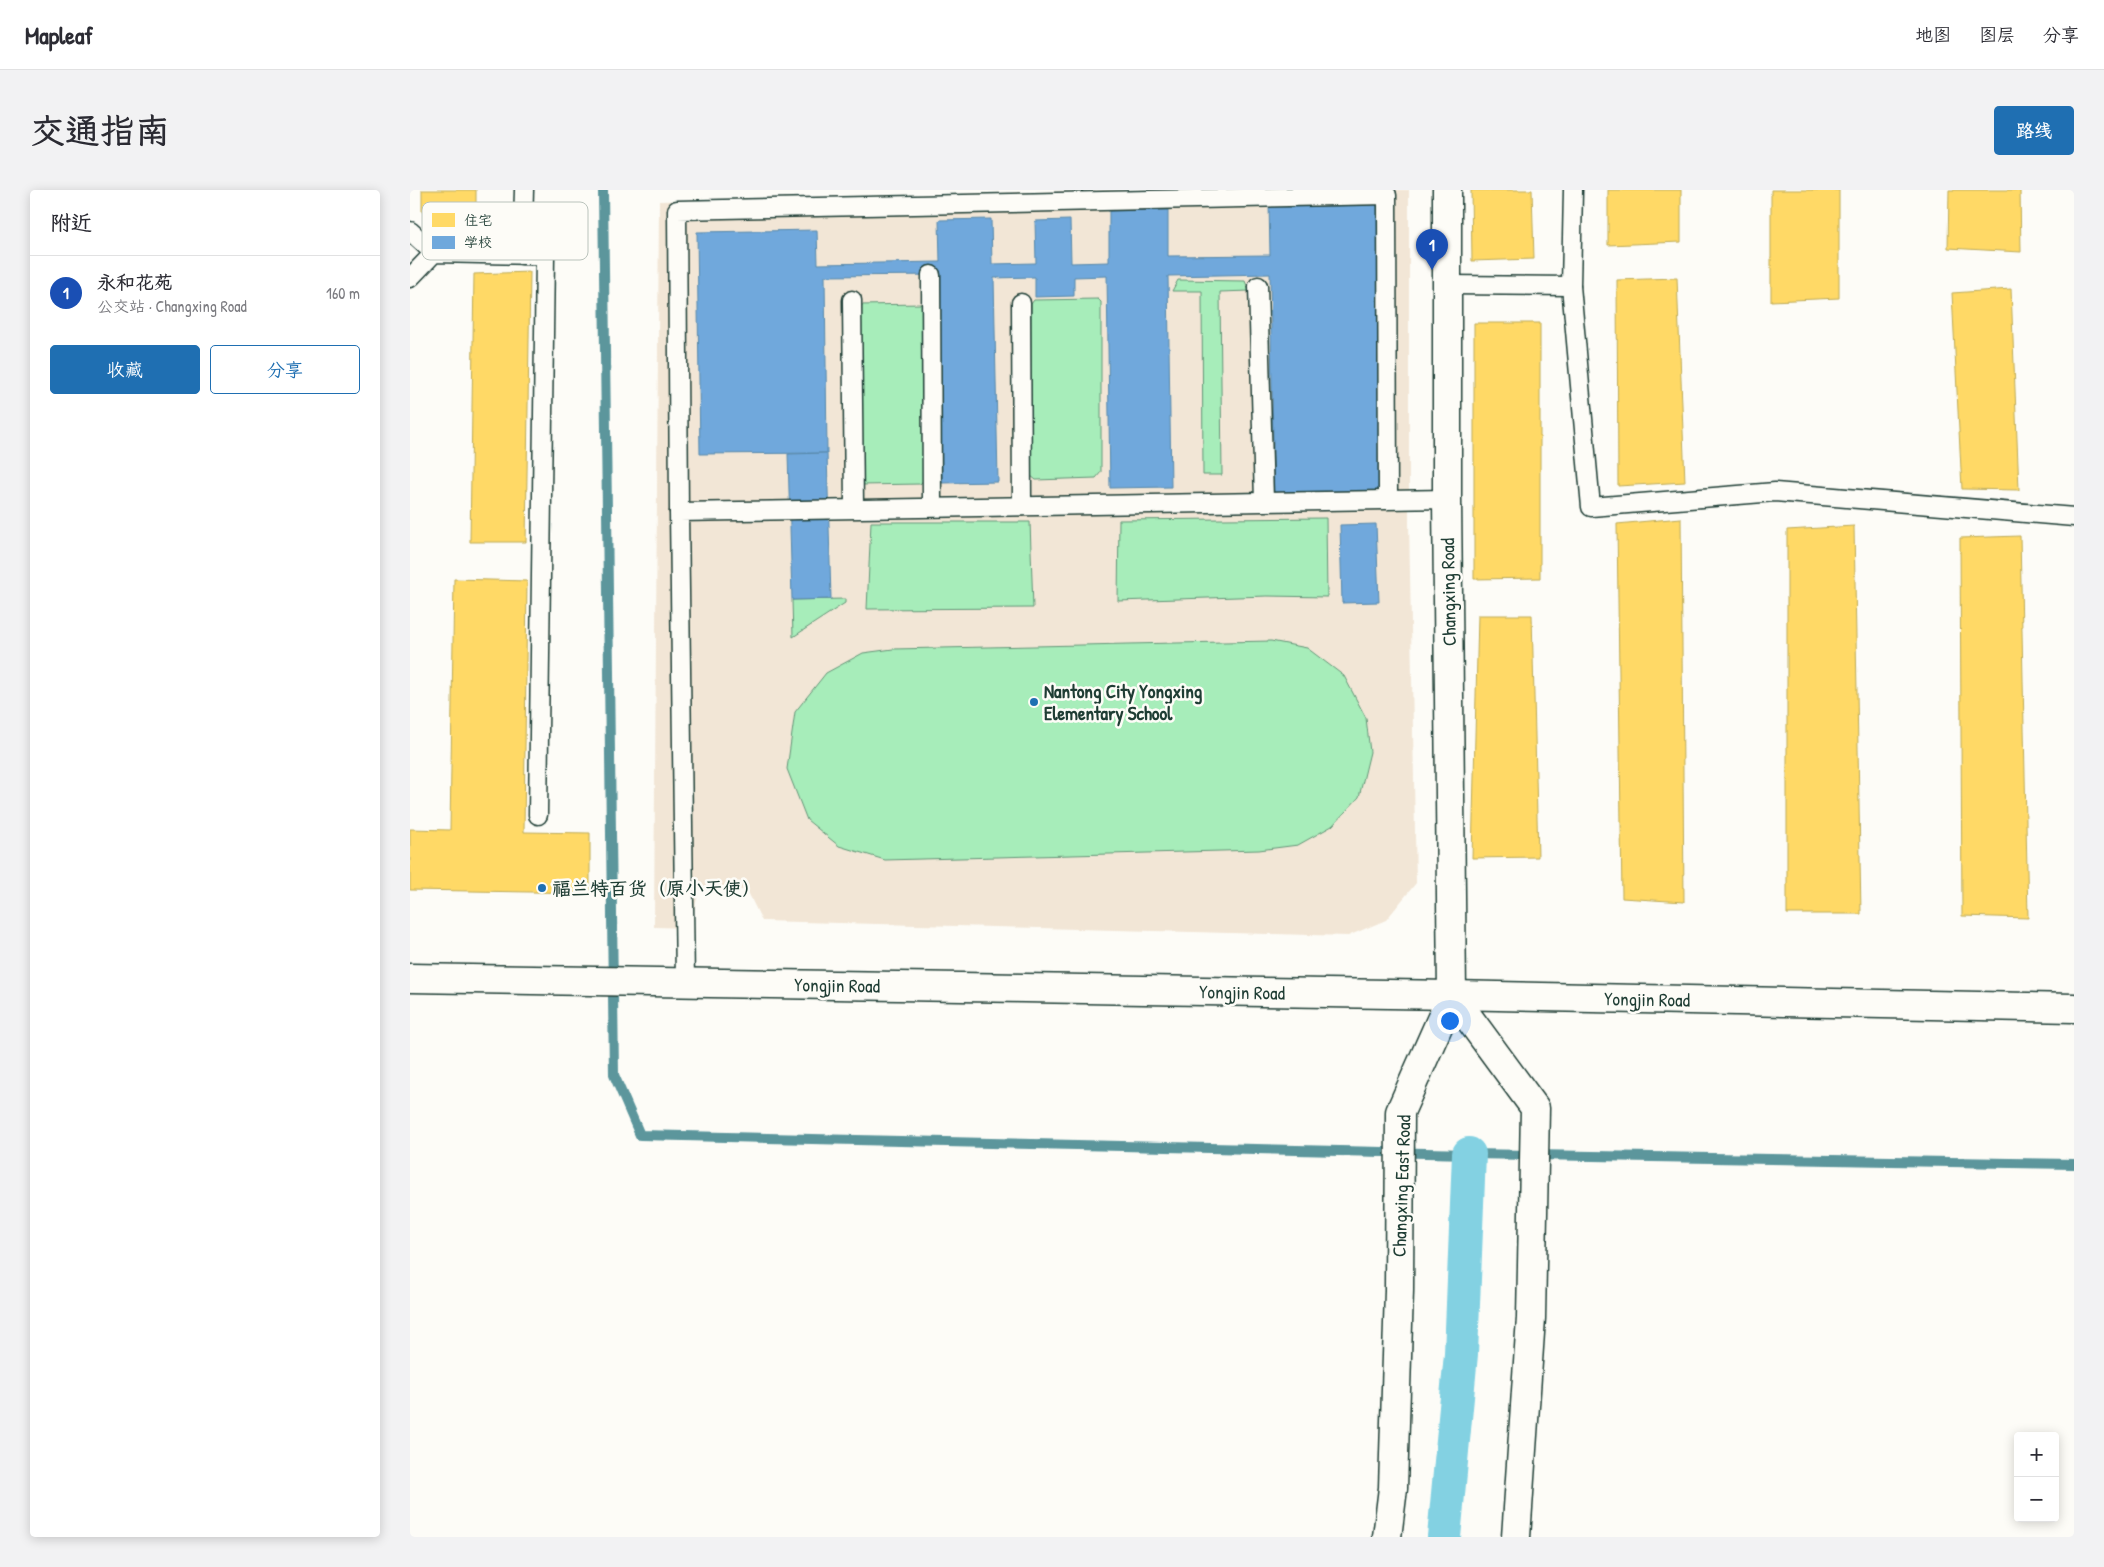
<!DOCTYPE html>
<html lang="zh">
<head>
<meta charset="utf-8">
<style>
	:root { --surface:#fff; --page:#f2f2f3; --text:#2b2b33; --muted:#7c7c81; --line:#e1e1e2; --accent:#1f6fb2 }
	body { margin:0; font-family:"Patrick Hand","LXGW WenKai TC",sans-serif; background:var(--page); color:var(--text) }
	.controls { position:absolute; right:15px; bottom:15px; display:grid; overflow:hidden; border-radius:5px; box-shadow:0 2px 12px #0003 }
	.controls button { width:45px; height:45px; display:grid; place-items:center; padding:0; border:0; border-bottom:1px solid var(--line); background:var(--surface); color:var(--text); font:25px sans-serif }
	.you { position:absolute; left:1039px; top:830px; width:18px; height:18px; margin:-12px; border:4px solid #fff; border-radius:50%; background:#1a73e8; box-shadow:0 0 0 8px #1a73e833 }
	.badge { display:grid; place-items:center; width:32px; height:32px; border-radius:50%; background:var(--accent); color:#fff; font-size:16px; font-weight:700 }
	.pin { position:absolute; translate:-50% -41px; filter:drop-shadow(0 1px 2px #0008) }
	.pin::after { content:''; position:absolute; top:26px; width:18px; height:15px; background:inherit; clip-path:polygon(0 0,100% 0,50% 100%) }
	.list { margin:0; padding:0; list-style:none }
	h2 { display:flex; justify-content:space-between; align-items:center; height:65px; margin:0; padding:0 20px; font-size:21px }
	h2 small { font-size:16px; font-weight:400; color:var(--muted) }
	.list li { display:grid; grid-template-columns:32px 1fr auto; gap:15px; align-items:center; box-sizing:border-box; height:75px; padding:0 20px; border-top:1px solid var(--line) }
	.list b { display:block; font-size:19px; white-space:nowrap }
	.list p { margin:0; font-size:16px; white-space:nowrap; color:var(--muted) }
	.list em { font-size:16px; font-style:normal; color:var(--muted) }
	.actions { display:flex; gap:10px; padding:15px 20px }
	.actions a { flex:1; padding:11px 0; border:1px solid var(--accent); border-radius:5px; text-align:center; font-size:18px; color:var(--accent) }
	.actions .main { background:var(--accent); color:#fff }
	.map { position:relative; flex:none; width:1664px; height:1347px; overflow:hidden; border-radius:5px }
	header { display:flex; align-items:center; gap:30px; box-sizing:border-box; height:70px; padding:0 25px; background:var(--surface); border-bottom:1px solid var(--line) }
	header strong { font-size:24px }
	nav { display:flex; gap:28px; margin-inline-start:auto; font-size:18px }
	.intro { display:flex; align-items:center; justify-content:space-between; box-sizing:border-box; height:120px; padding:0 30px }
	h1 { margin:0; font-size:35px }
	.button { padding:12px 22px; border-radius:5px; background:var(--accent); color:#fff; font-size:18px; font-weight:700 }
	main { display:flex; gap:30px; padding:0 30px }
	aside { flex:1; background:var(--surface); border-radius:5px; box-shadow:0 2px 12px #0003 }
	.map>svg:first-child { display:block }
</style>
</head>
<body>
<header>
<strong>Mapleaf</strong>
<nav><a>地图</a><a>图层</a><a>分享</a></nav>
</header>
<div class="intro"><h1>交通指南</h1><a class="button">路线</a></div>
<main>
<aside>
<h2>附近<small></small></h2>
<ul class="list">
<li><span class="badge" style="background:#1a4fb4">1</span><div><b>永和花苑</b><p>公交站 · Changxing Road</p></div><em>160 m</em></li>
</ul>
<div class="actions"><a class="main">收藏</a><a>分享</a></div>
</aside>
<div class="map">
<svg width="1664" height="1347" viewBox="0 0 1664 1347">
	<rect width="100%" height="100%" fill="#fdfcf7"/>
	<filter id="ink" filterUnits="userSpaceOnUse"><feTurbulence type="fractalNoise" baseFrequency=".02" numOctaves="2"/><feDisplacementMap in="SourceGraphic" scale="10" xChannelSelector="R" yChannelSelector="G"/><feConvolveMatrix kernelMatrix="1 2 1 2 8 2 1 2 1" color-interpolation-filters="sRGB"/></filter>
	<g filter="url(#ink)">
		<polygon fill="#f2e6d6" points="703,0 999,0 999,332 1006,693 976,730 938,746 352,731 337,700 289,700 280,738 244,737 249,11"/>
		<g fill="#a7edba" stroke="#639577">
			<polygon points="768,90 835,91 839,101 810,102 812,285 793,285 792,101 762,101"/>
			<polygon points="688,109 691,112 691,282 686,288 626,290 621,286 621,114 624,110"/>
			<polygon points="513,114 516,287 510,294 451,295 449,115"/>
			<polygon points="916,328 917,407 857,406 708,411 709,330"/>
			<polygon points="461,332 620,332 623,418 457,419"/>
			<polygon points="435,409 435,413 383,447 382,410"/>
			<polygon points="861,451 897,458 934,486 956,528 960,562 949,607 922,636 888,655 849,660 475,670 429,656 397,630 377,579 385,522 416,483 453,463 483,459"/>
		</g>
		<g fill="#ffd966" stroke="#bcaa57">
			<polygon points="12,0 66,0 66,28 12,22"/>
			<polygon points="1061,0 1122,0 1124,69 1062,71"/>
			<polygon points="1198,0 1271,0 1271,52 1198,55"/>
			<polygon points="1361,0 1429,0 1429,108 1361,111"/>
			<polygon points="1539,0 1610,0 1611,62 1538,58"/>
			<polygon points="120,82 116,352 60,352 64,84"/>
			<polygon points="1267,88 1275,292 1208,296 1207,90"/>
			<polygon points="1601,99 1609,300 1552,299 1542,103"/>
			<polygon points="1064,133 1130,133 1130,388 1064,389"/>
			<polygon points="1271,328 1274,712 1212,708 1207,334"/>
			<polygon points="1444,336 1451,724 1377,724 1377,340"/>
			<polygon points="1610,346 1618,728 1552,726 1550,348"/>
			<polygon points="44,389 117,391 114,642 180,643 180,703 0,700 0,639 40,640"/>
			<polygon points="1068,425 1122,425 1128,667 1062,668"/>
		</g>
		<g fill="#6fa8dc" stroke="#5788aa">
			<polygon points="967,12 972,306 864,308 860,84 758,86 761,297 700,298 697,86 664,87 664,106 625,107 625,87 584,88 588,292 532,293 529,85 415,86 417,263 290,264 287,42 407,40 408,74 530,72 529,30 581,29 582,74 626,73 625,31 660,30 661,73 699,72 699,21 758,20 758,66 860,65 859,13"/>
			<polygon points="417,263 421,409 382,410 378,264"/>
			<polygon points="966,334 969,412 932,413 930,335"/>
		</g>
		<g fill="none" stroke-linecap="round" stroke-linejoin="round">
			<polyline stroke="#5b969c" stroke-width="10" points="193,0 204,885 230,945 1059,964 1664,974"/>
			<polyline stroke="#83d1e2" stroke-width="34" points="1034,1347 1051,1164 1059,964"/>
			<g stroke="#1f3d34" stroke-width="21">
				<g id="lane">
					<polyline points="114,0 112,65 135,65 128,625"/>
					<polyline points="1163,0 1161,96 1181,317 1365,302 1664,327"/>
					<polyline points="0,41 24,63"/>
					<polyline points="521,85 522,317"/>
					<polyline points="0,88 24,63 124,65"/>
					<polyline points="1038,95 1161,96"/>
					<polyline points="848,96 854,311"/>
					<polyline points="442,110 444,318"/>
					<polyline points="611,113 612,316"/>
					<polyline points="269,322 267,20 977,5 978,309"/>
					<polyline points="275,793 269,322 1037,309"/>
				</g>
			</g>
			<g stroke="#1f3d34" stroke-width="31">
				<g id="secondary">
					<polyline points="0,788 1042,805 1664,818"/>
					<polyline points="1042,805 1125,918 1121,1128 1106,1347"/>
					<polyline points="977,1347 983,1298 989,1100 990,922 1042,805 1037,309 1037,0"/>
				</g>
			</g>
			<use href="#lane" stroke="#fdfcf7" stroke-width="18"/>
			<use href="#secondary" stroke="#fdfcf7" stroke-width="28"/>
		</g>
	</g>
	<g fill="#1f6fb2" stroke="#fdfcf7" stroke-width="2">
		<circle cx="624" cy="512" r="5"/>
		<circle cx="132" cy="698" r="5"/>
	</g>
	<g text-anchor="middle" stroke-width="5" stroke-linejoin="round" paint-order="stroke">
		<g font-size="19" fill="#1f3d34" stroke="#fdfcf7">
			<text transform="translate(1038 402) rotate(-91)" y="7">Changxing Road</text>
			<text transform="translate(427 795) rotate(1)" y="7">Yongjin Road</text>
			<text transform="translate(832 802) rotate(1)" y="7">Yongjin Road</text>
			<text transform="translate(1237 809) rotate(1)" y="7">Yongjin Road</text>
			<text transform="translate(991 996) rotate(-88)" y="7">Changxing East Road</text>
		</g>
		<g font-size="19" font-weight="bold" fill="#1f3d34" stroke="#fdfcf7" text-anchor="start">
			<text x="634" y="508">Nantong City Yongxing<tspan x="634" dy="22">Elementary School</tspan></text>
			<text x="142" y="705">福兰特百货（原小天使）</text>
		</g>
	</g>
	<rect x="12" y="12" width="166" height="58" rx="8" fill="#fdfcf7" stroke="#bac3bc" stroke-width="1"/>
	<rect x="22" y="23" width="23" height="14" fill="#ffd966"/>
	<rect x="22" y="46" width="23" height="13" fill="#6fa8dc"/>
	<g font-size="14" fill="#1f3d34">
		<text x="54" y="35">住宅</text>
		<text x="54" y="57">学校</text>
	</g>
</svg>
<div class="controls">
<button>+</button>
<button>−</button>
</div>
<div class="you"></div>
<div class="pin badge" style="left:1022px;top:80px;background:#1a4fb4">1</div>
</div>
</main>
</body>
</html>
